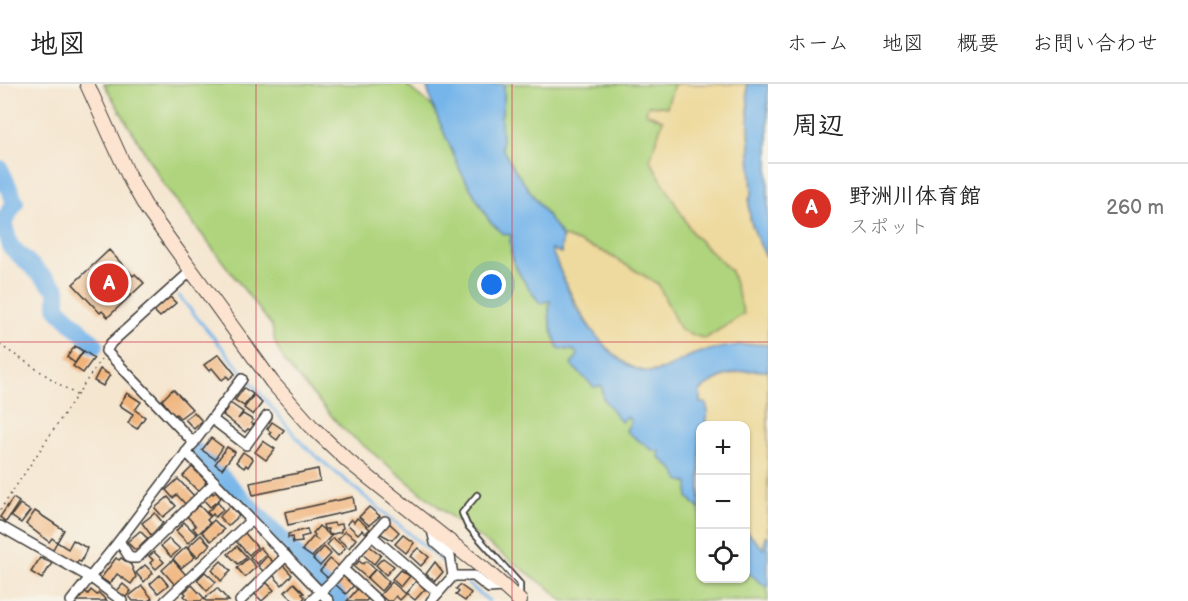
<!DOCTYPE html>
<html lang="ja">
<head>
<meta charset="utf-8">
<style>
	:root { --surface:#fff; --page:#f2f2f2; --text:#222; --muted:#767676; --line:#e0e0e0; --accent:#d93025 }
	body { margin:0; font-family:"Balsamiq Sans","Klee One",sans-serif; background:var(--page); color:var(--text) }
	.controls { position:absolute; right:18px; bottom:18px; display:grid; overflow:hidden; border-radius:12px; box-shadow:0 2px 4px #0004 }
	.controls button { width:54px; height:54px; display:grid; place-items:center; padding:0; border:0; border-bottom:2px solid var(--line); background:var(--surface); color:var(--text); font:30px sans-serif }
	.you { position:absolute; left:492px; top:201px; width:21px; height:21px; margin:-15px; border:4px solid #fff; border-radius:50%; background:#1a73e8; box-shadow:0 0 0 9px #1a73e833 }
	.badge { display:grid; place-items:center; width:39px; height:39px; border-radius:50%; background:var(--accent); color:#fff; font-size:20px; font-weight:700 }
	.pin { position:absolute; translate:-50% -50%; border:3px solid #fff; box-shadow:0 2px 6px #0006 }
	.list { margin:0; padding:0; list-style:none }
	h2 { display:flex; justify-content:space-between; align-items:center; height:78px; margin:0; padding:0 24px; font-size:26px }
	h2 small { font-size:20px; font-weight:400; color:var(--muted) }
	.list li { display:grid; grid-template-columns:39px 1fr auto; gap:18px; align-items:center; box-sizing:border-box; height:90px; padding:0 24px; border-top:2px solid var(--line) }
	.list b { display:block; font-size:22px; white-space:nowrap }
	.list p { margin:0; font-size:20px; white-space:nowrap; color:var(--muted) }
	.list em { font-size:20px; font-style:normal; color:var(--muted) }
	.icon { flex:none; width:33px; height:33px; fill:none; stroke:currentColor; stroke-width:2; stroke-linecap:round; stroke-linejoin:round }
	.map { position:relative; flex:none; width:768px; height:517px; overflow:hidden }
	header { display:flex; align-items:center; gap:36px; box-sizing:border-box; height:84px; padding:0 30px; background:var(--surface); border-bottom:2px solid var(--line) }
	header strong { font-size:28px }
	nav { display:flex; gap:33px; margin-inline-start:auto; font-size:21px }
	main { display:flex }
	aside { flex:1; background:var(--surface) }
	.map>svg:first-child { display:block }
</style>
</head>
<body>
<header>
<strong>地図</strong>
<nav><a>ホーム</a><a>地図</a><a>概要</a><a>お問い合わせ</a></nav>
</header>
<main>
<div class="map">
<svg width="768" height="517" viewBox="0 0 768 517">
	<rect width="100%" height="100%" fill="#f7f3e8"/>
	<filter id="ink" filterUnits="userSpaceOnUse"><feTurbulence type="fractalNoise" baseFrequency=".0167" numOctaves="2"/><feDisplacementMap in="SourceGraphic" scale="12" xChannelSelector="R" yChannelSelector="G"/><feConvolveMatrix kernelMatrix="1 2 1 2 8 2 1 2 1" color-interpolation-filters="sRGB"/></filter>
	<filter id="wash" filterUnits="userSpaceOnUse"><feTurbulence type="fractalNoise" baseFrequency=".008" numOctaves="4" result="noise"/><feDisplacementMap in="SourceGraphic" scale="24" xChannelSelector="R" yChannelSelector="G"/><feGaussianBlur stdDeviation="1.35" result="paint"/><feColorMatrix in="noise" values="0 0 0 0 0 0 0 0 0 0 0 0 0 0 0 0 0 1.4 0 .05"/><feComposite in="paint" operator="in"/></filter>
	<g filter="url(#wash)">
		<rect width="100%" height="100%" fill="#f5e6d0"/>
		<g fill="#afd47d" stroke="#66784c" stroke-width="1.5">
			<path d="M104 0H405L433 23 461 88 490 138 511 151C507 178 524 198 540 219L550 216C547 234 552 247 558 264L575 267 602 301 603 314 622 337 627 333 632 338 626 346 661 367 659 373 674 386 679 395 689 399 688 413 700 426V494H746V487L768 504V517H563L550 505 456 437 342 344 286 280 275 259 272 242 164 101Z"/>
			<polygon points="504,0 674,0 667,23 649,21 663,36 693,150 731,187 745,230 705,255 680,246 658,200 604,168 562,152 514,85 502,64 501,34 504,15"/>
		</g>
		<g fill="#eeda9e" stroke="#857b5d" stroke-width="1.5">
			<path d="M674 0H747L752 108 749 115 750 136 768 177V261C747 258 716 264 696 270 686 273 677 280 667 284 608 307 568 204 550 164L561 169 562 152 604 168 658 200 680 246 705 255 744 230 731 187 693 150 650 76 663 36 646 29 648 21 667 23Z"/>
			<path d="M751 286 768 287V452H765L764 466 746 447V342L713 341 705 338 700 320V307C716 293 731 289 751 286Z"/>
		</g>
		<g fill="#76b5ea" stroke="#496883" stroke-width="1.5">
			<path d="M426 0H504V15L501 34 502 64 514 85 562 152 561 169 551 165C559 183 566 203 575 221 588 244 622 290 652 288 668 287 680 275 695 270 713 264 749 258 768 261V287C742 285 720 289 700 307V319H706L708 328 705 337 713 341 700 342V426L688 413V399L679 396 674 386 659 373 660 367 652 366 626 347 631 337 627 333 621 338 603 314 602 302 594 303 571 281 578 271 575 267 558 264C552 247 547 235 550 217L540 219C524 198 507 178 511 151L504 150 490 138 461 88 433 23Z"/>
			<path d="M747 0H768V177C759 158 742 129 752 108Z"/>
			<polygon points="746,447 764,465 765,452 768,452 768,504 746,487"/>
		</g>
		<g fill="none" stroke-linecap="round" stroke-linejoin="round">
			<g stroke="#76b5ea" stroke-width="3">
				<polyline points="179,212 303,361 442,477"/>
				<polyline points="468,500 489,517"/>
			</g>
			<g stroke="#76b5ea" stroke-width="18">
				<polyline points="0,85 15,118 3,139 10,162 57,206 57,224 95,261"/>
				<polyline points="197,368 323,499"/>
				<polyline points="330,506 340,517"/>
			</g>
		</g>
		<g id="blocks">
			<g fill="#f0b37a">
				<polygon points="109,166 133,192 135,190 144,199 108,233 102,227 100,229 73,200"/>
				<polygon points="170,213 176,219 160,233 154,227"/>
				<polygon points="75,262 83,267 75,279 67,273"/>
				<polygon points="84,267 94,274 83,289 73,282"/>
				<polygon points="219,270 235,290 229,295 227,292 222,296 212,284 209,287 204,281"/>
				<polygon points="100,285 110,291 103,302 94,297"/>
				<polygon points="244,304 253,310 244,322 235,316"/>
				<polygon points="173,305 192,325 180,334 176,330 174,332 162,316"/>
				<polygon points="127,309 141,318 135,326 145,333 137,345 128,339 133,330 119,321"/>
				<polygon points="254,311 262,319 253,331 244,324"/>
				<polygon points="230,319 243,328 238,335 243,330 253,336 251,339 254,341 250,346 248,345 245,348 223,331"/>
				<polygon points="194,328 202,337 194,345 185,335"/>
				<polygon points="272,338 284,346 277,356 269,350 271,348 267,345"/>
				<polygon points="211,354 223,363 215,375 202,366"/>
				<polygon points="263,357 275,365 266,376 255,368"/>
				<polygon points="227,363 235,368 222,385 215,380"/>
				<polygon points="243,368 253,375 248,383 246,381 244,384 236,378"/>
				<polygon points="192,383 206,397 205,399 207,401 199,408 183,392"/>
				<polygon points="318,385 320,397 253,411 250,399"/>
				<polygon points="178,395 195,413 186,421 177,411 173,414 166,406"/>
				<polygon points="211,408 213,410 216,408 221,414 210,423 203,415"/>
				<polygon points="168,413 176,422 163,433 155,424"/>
				<polygon points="353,413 355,426 288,441 285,428"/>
				<polygon points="13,414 19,418 6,438 0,433"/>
				<polygon points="218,418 223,426 215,433 213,430 211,432 207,428"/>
				<polygon points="20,420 30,427 21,439 11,432"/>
				<polygon points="199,421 210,433 207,436 210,439 198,450 193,444 196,442 187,432"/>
				<polygon points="230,422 239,432 228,442 219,433"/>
				<polygon points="369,423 380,432 369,441 359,433"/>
				<polygon points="35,427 64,446 57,458 52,454 49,458 26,440"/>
				<polygon points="155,429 163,439 151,451 142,439"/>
				<polygon points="357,434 370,445 366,449 362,446 358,450 347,440 351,435 354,438"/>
				<polygon points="214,436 224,446 211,457 202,448"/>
				<polygon points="184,438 197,451 188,459 176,447"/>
				<polygon points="388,438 399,448 392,456 379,449"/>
				<polygon points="334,439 335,441 342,440 343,444 341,445 341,448 329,451 328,445 324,445 323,441"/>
				<polygon points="319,442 331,452 312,473 302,466 313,453 319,457 314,453 315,451 313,449"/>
				<polygon points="307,445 309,451 301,453 302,458 293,459 292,453 288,454 288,450"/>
				<polygon points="140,447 148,455 135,466 127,458"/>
				<polygon points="345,447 356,455 349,464 338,455"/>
				<polygon points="244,448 257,463 249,471 235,456"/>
				<polygon points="201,451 210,461 197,473 188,463"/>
				<polygon points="403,451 414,459 406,469 395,460"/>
				<polygon points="333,454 345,464 338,472 327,461"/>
				<polygon points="169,455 180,465 171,473 161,462"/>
				<polygon points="73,456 87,464 81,478 78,477 76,481 52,467 57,458 68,465"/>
				<polygon points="368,461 381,471 374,480 361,469"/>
				<polygon points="237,462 247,473 238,480 228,470"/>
				<polygon points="186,463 195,473 181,484 173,475"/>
				<polygon points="260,463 266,470 257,480 250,473"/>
				<polygon points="324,463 331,470 320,482 313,475"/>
				<polygon points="418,464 429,473 421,482 410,472"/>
				<polygon points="154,468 164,478 156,485 150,479 153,476 149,472"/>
				<polygon points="267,472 274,479 264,488 258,482"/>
				<polygon points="40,474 52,479 42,495 31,488"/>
				<polygon points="116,474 119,476 121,474 131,481 136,493 131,500 117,490 110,500 101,494"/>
				<polygon points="248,474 256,483 245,493 237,484"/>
				<polygon points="383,474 394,482 386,491 376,481"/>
				<polygon points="330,475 340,483 329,495 320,487"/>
				<polygon points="173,476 186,491 175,501 162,486"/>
				<polygon points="221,477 231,487 221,497 212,486"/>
				<polygon points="359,477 363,480 366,477 375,485 367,494 354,483"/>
				<polygon points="435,478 443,488 435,497 426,490"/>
				<polygon points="282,480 292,491 282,501 272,490"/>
				<polygon points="145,481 153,489 144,498 136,489"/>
				<polygon points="376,485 389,498 381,507 367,494"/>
				<polygon points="400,486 410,492 401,503 392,495"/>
				<polygon points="205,488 216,498 207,507 197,496"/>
				<polygon points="160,491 168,501 158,509 150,500"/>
				<polygon points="344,491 355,500 346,510 335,500"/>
				<polygon points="416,497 425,505 415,516 406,509"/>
				<polygon points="392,498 406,510 400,516 396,512 392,517 387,517 380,511"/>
				<polygon points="267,499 274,506 262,517 254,509"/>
				<polygon points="294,499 304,509 302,510 305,513 302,517 294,517 285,508"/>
				<polygon points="123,500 131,507 124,515 116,508"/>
				<polygon points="192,501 204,514 201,517 190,517 184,512 186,510 184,508"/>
				<polygon points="460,501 471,509 465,517 456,511 459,508 456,505"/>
				<polygon points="142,502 152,514 148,517 133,517 129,512"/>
				<polygon points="359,503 370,513 366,517 347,517"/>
				<polygon points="217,504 229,517 206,517 204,515"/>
				<polygon points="91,506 97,511 99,509 107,517 77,517 85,507 88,510"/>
			</g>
		</g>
	</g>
	<g filter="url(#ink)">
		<use href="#blocks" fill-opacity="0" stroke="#3d3a37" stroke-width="1.5"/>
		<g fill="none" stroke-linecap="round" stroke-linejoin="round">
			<g stroke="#3d3a37" stroke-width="8">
				<polyline id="lane" points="477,411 462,429 467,441 520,500 520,514"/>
			</g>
			<g stroke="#3d3a37" stroke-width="12">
				<g id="street">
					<polyline points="191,187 111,259 106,267 194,359"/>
					<polyline points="212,335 246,361 267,332"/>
					<polyline points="186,368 329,517"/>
					<polyline points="0,442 91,494 122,517"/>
					<polyline points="431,442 435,459 450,472 453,492 431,517"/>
					<polyline points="372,452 438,509"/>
					<polyline points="119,457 130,474 137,474 215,398"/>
					<polyline points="343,485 378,517"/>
					<polyline points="453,492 474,492 489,504 504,503"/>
					<polyline points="71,517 119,457 242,295"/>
					<polyline points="165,517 251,436"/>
					<polyline points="240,517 286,472"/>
					<polyline points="311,517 331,498 385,437"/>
				</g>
			</g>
			<g stroke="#3d3a37" stroke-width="16">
				<polyline id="secondary" points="87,0 131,97 147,125 272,298 311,342 348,377 483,484 520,517"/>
			</g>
			<g stroke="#3d3a37" stroke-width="1.5" stroke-dasharray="1.5 4.5" stroke-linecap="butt">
				<polyline points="0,261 76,311"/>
				<polyline points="0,426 101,275"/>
			</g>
			<use href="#lane" stroke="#fff" stroke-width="4.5"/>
			<use href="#street" stroke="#fff" stroke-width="9"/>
			<use href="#secondary" stroke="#fde4d0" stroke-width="14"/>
		</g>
	</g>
	<path fill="none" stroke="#d1495b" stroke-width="1.5" stroke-opacity="0.55" d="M256 0V517M512 0V517M0 258H768"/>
</svg>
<div class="controls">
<button>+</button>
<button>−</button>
<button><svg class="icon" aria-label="locate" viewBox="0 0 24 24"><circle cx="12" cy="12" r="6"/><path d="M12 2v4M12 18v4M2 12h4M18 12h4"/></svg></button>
</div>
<div class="you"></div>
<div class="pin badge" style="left:109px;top:199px">A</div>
</div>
<aside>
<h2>周辺<small></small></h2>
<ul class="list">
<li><span class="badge">A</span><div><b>野洲川体育館</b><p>スポット</p></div><em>260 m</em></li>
</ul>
</aside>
</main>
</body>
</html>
